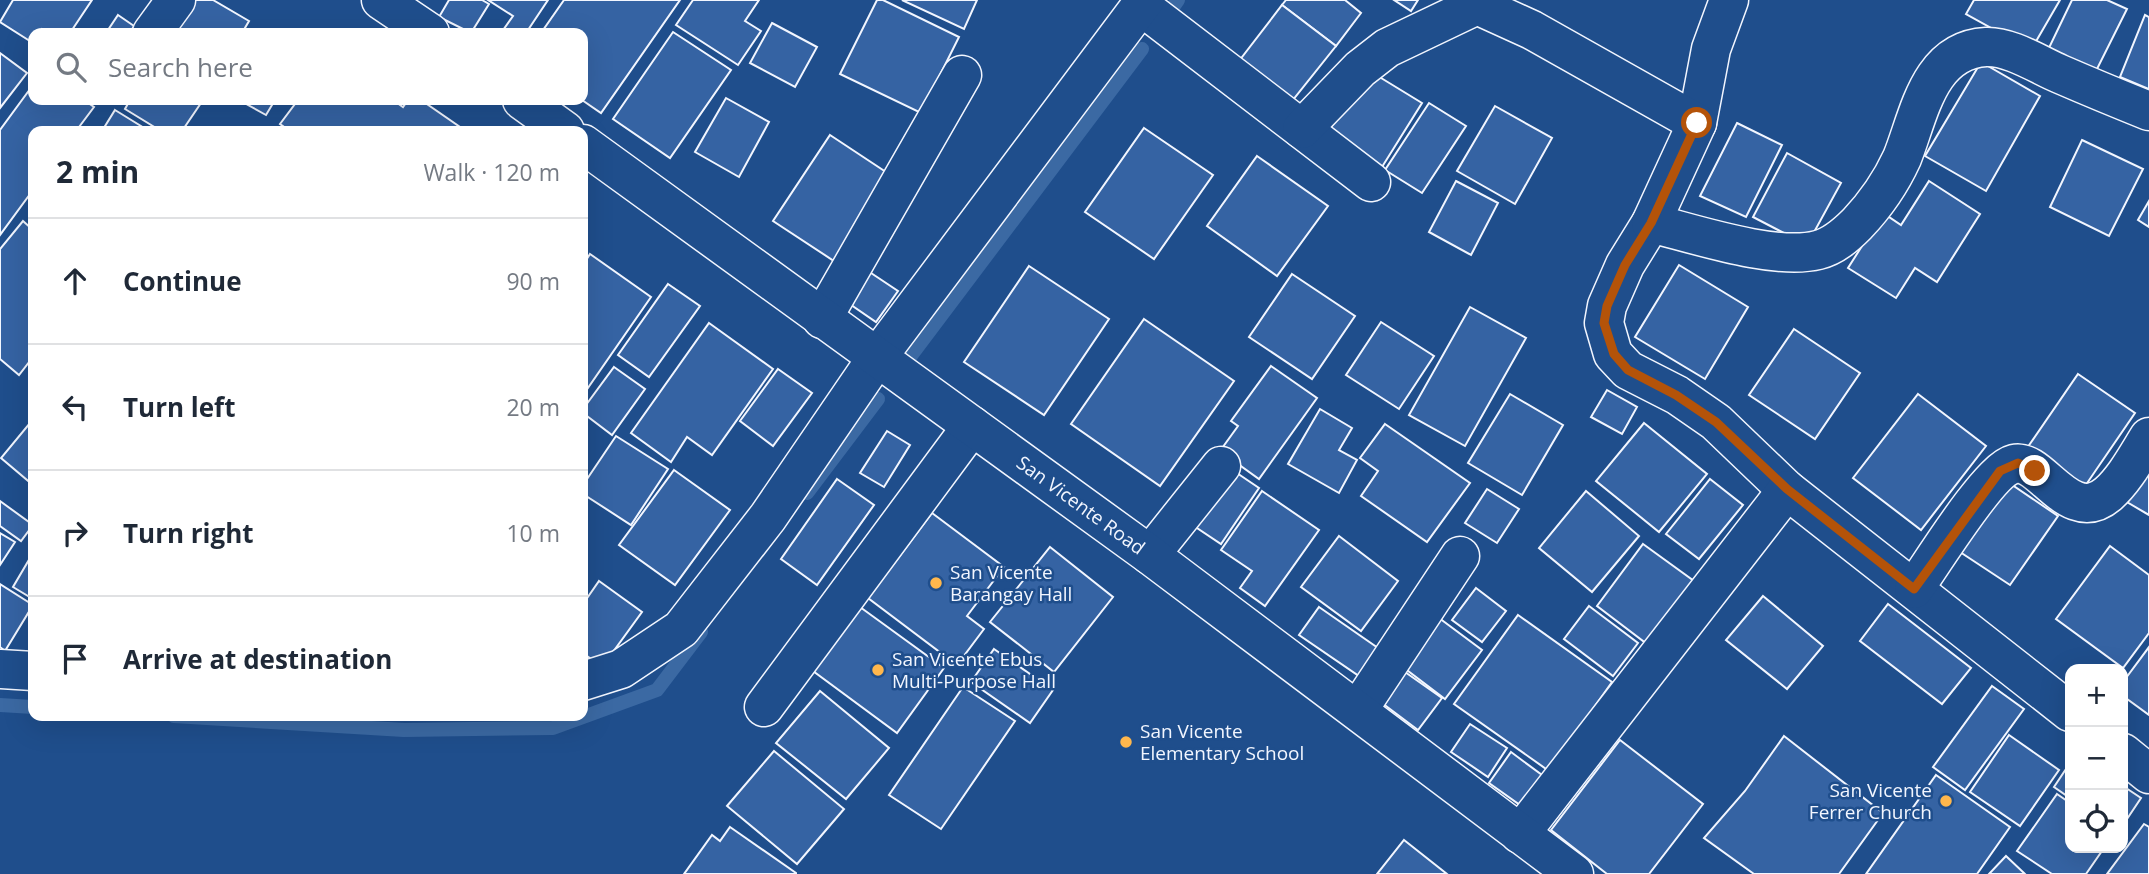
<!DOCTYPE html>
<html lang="en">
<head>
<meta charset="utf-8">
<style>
	:root { --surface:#fff; --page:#f2f2f3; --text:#1f2937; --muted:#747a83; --line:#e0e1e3 }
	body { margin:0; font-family:"Open Sans",sans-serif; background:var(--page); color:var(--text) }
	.controls { position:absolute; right:21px; bottom:21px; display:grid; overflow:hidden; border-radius:14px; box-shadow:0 7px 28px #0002 }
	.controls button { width:63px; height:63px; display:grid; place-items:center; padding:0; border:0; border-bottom:2px solid var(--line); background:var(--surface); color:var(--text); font:35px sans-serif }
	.stop { position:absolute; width:21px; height:21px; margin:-16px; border:5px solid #b45309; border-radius:50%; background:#fff }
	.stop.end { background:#b45309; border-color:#fff; box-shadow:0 2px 7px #0008 }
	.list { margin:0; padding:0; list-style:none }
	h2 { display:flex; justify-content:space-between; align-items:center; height:91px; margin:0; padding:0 28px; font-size:30px }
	h2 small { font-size:23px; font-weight:400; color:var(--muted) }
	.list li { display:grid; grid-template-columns:46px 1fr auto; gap:21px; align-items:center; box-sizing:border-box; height:126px; padding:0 28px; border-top:2px solid var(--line) }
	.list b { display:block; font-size:26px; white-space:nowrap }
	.list em { font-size:23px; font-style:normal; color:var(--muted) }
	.icon { flex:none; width:38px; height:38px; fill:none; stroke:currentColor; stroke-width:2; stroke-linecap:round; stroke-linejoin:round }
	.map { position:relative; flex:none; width:2149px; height:874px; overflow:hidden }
	.search { position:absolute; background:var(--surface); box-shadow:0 7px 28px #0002; left:28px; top:28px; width:560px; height:77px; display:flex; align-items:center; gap:18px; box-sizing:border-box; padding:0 24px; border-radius:14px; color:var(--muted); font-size:26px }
	.panel { position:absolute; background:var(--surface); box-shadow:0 7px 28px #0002; left:28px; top:126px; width:560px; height:595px; border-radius:14px }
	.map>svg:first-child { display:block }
</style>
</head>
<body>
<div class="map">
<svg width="2149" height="874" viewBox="0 0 2149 874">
	<rect width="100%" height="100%" fill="#1f4e8c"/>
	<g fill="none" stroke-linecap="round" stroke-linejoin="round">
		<g stroke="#3b69a3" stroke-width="14">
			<polyline points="1169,13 1178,0"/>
			<polyline points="910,357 1142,49"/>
			<polyline points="807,493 878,399"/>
			<polyline points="0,705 33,707"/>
			<polyline points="174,716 404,730 553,728 657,690 701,632"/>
		</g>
	</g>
	<g fill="#3563a3" stroke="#f2f6ff" stroke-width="2">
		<polygon points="13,0 92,0 70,33 49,33 42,29 39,33 33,33 33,43 0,22"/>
		<polygon points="185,0 213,0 249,21 242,33 166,33"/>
		<polygon points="449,0 482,0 489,4 471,33 439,17"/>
		<polygon points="488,0 548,0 526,33 501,33 513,16"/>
		<polygon points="564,0 680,0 601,113 582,100 583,33 541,33"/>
		<polygon points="693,0 759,0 745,21 761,31 738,65 676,25"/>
		<polygon points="877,0 883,0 959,37 921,113 840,74"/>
		<polygon points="902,0 977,0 964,29"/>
		<polygon points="1286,0 1345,0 1361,13 1336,46 1282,5"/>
		<polygon points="1394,0 1418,0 1411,11"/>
		<polygon points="1974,0 2060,0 2031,50 1966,14"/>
		<polygon points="2072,0 2107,0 2127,9 2093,77 2046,54"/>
		<polygon points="1282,5 1336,46 1292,101 1239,61"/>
		<polygon points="118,15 134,26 130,33 106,33"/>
		<polygon points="2145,15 2149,17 2149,89 2120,77"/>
		<polygon points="772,23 817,47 795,87 750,63"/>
		<polygon points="673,32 731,70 670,158 613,119"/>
		<polygon points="0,53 27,73 0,108"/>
		<polygon points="1981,62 2040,96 1986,191 1925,156"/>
		<polygon points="1368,70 1422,103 1377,175 1322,141"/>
		<polygon points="33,85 33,100 84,100 94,107 76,131 33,131 33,190 0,235 0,130"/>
		<polygon points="726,98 769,122 739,177 695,152"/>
		<polygon points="130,100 203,100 182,131 161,131 125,109"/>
		<polygon points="239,100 275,100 266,115"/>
		<polygon points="298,100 393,100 403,107 408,100 421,100 460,127 457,131 290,131 280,124"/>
		<polygon points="1429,103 1466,126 1422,193 1385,170"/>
		<polygon points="1495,106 1552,138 1515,204 1457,171"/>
		<polygon points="115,110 149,131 102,131"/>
		<polygon points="1737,123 1782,145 1746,217 1700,196"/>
		<polygon points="1144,128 1213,175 1154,259 1085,212"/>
		<polygon points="830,135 898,180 840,265 773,221"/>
		<polygon points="2082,140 2143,169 2109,236 2050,207"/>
		<polygon points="1787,153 1841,183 1807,245 1753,217"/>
		<polygon points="1257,156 1328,206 1277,276 1207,226"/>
		<polygon points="1456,181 1498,203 1471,255 1429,232"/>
		<polygon points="1929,181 1980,214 1937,282 1915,268 1896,298 1848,268 1883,213 1901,225"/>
		<polygon points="2149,201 2149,227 2138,220"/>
		<polygon points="23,221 33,230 33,357 19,375 0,359 0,249"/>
		<polygon points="590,254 651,297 583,395 583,265"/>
		<polygon points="1679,265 1748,307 1705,379 1635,337"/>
		<polygon points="1029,266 1109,319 1044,415 964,362"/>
		<polygon points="862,267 898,291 876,322 841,298"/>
		<polygon points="1292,274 1355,316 1312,379 1249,337"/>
		<polygon points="668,284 700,306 649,377 618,355"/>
		<polygon points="1470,307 1526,338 1465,446 1409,415"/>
		<polygon points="1144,319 1234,381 1160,486 1071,424"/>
		<polygon points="1381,322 1434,356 1399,409 1346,375"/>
		<polygon points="709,323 773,369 712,455 687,437 671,462 631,433"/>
		<polygon points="1794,329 1860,373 1815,439 1749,395"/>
		<polygon points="1271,366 1317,398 1259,479 1220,451 1238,426 1231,421"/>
		<polygon points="614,367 645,389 612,435 583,413 583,409"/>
		<polygon points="778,369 812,393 773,446 740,421"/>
		<polygon points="2078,374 2135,413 2081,492 2023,454"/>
		<polygon points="1607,390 1637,407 1622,434 1591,417"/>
		<polygon points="1510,394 1563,425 1522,495 1468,463"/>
		<polygon points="1918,394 1986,446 1921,530 1853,478"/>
		<polygon points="1320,409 1352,428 1339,450 1357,460 1339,493 1288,464"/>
		<polygon points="30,423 33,426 33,485 1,458"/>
		<polygon points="1644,423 1707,474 1659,532 1596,481"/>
		<polygon points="1385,424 1470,483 1427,542 1361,496 1378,471 1360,458"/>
		<polygon points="887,431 910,445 884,487 860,473"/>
		<polygon points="616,436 668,469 631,525 583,494 583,485"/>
		<polygon points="2149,450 2149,515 2120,498"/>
		<polygon points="1228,467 1259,488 1221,544 1191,524"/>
		<polygon points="674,470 730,510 675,585 619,545"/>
		<polygon points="2002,478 2058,516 2010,585 1954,548"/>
		<polygon points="837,479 874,505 817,585 781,559"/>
		<polygon points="1710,479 1743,505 1699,559 1666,534"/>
		<polygon points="1487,489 1519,509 1497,543 1465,523"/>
		<polygon points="1262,491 1319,530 1265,606 1240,588 1252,571 1221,550"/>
		<polygon points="1586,491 1639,536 1592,592 1539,548"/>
		<polygon points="0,501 33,525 21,541 0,526"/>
		<polygon points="932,513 1004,567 967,616 984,629 957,665 868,598"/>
		<polygon points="0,533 15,542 0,565"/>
		<polygon points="1339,536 1398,581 1361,631 1301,587"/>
		<polygon points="1643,544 1694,581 1647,644 1597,606"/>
		<polygon points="2110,546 2149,575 2149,633 2123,668 2056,619"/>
		<polygon points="1050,547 1113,597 1054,672 990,622"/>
		<polygon points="33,553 33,599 13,587"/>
		<polygon points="599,581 642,612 602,667 583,653 583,604"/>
		<polygon points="0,584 33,605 5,651 0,647"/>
		<polygon points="1476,588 1506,611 1482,642 1452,620"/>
		<polygon points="1763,596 1823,646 1787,689 1726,640"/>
		<polygon points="1888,604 1971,668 1942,704 1860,641"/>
		<polygon points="1589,606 1638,643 1613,676 1564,639"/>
		<polygon points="860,607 944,668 897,733 813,671"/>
		<polygon points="1319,607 1378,648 1359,676 1299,635"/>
		<polygon points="1431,612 1482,650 1445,699 1395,661"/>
		<polygon points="1518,615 1612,682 1549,771 1454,704"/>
		<polygon points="2149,647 2149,715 2123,696 2123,682"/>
		<polygon points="994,649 1053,690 1030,723 971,682"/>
		<polygon points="1405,672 1442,698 1418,730 1382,703"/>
		<polygon points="1992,686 2024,709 1965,790 1933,767"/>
		<polygon points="963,687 1015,721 941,829 889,795"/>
		<polygon points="820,691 889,748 846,799 776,743"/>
		<polygon points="1470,724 1507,748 1488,777 1451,752"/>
		<polygon points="2009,735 2059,770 2020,826 1970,792"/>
		<polygon points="1784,736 1883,813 1839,874 1754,874 1704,838 1745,791"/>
		<polygon points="1620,740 1703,804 1649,874 1607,874 1551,830"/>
		<polygon points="774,751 844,809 797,864 727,806"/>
		<polygon points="1511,752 1542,775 1520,805 1489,783"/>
		<polygon points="2070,763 2070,798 2054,787"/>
		<polygon points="1936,775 2010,827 1977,874 1866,874"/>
		<polygon points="2123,786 2141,798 2123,825"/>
		<polygon points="2057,794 2070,803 2070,848 2104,848 2086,874 2052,874 2017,851"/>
		<polygon points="2144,824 2149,827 2149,874 2107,874"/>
		<polygon points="730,827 796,873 796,874 684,874 712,835 720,841"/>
		<polygon points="1404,840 1447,874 1377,874"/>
		<polygon points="2006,856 2025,874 1989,874"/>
	</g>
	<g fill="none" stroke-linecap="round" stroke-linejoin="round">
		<g stroke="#f2f6ff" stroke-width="41">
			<g id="minor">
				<polyline points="1729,0 1711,49 1697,123 1651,223 1625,265 1607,306 1604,323 1613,354 1628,370 1677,395 1716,422 1787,490 2070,712"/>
				<polyline points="1141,6 1371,182"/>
				<polyline points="152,33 176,0"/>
				<polyline points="1302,129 1360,69 1387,48 1477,5 1532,30 1697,123"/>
				<path d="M1651 223C1695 234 1775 261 1818 250 1834 246 1846 235 1857 224 1875 205 1891 182 1902 158 1919 116 1928 50 1986 47 2010 46 2039 65 2060 74 2090 87 2119 99 2149 111"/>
				<polyline points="822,319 962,75"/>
				<polyline points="1150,555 1221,466"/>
				<path d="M1914 589C1931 565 1989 470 2014 464 2041 457 2069 527 2108 494 2125 479 2137 456 2149 437"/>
				<polyline points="0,669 33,671"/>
				<polyline points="583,681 621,669 681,629 768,517 876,359 1145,0"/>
				<polyline points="764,707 972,426"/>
				<polyline points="1358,710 1460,556"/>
				<polyline points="2123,753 2149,774"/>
				<polyline points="1520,834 1787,490"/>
			</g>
		</g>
		<g stroke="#f2f6ff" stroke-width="41">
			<g id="tertiary">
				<polyline points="381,0 430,33"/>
				<polyline points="522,100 565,131"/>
				<polyline points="583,144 1150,555 1574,874"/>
			</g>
		</g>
		<use href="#minor" stroke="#1f4e8c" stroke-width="38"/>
		<use href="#tertiary" stroke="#1f4e8c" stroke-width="38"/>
	</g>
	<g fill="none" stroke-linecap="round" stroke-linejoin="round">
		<polyline stroke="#b45309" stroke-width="9" points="1697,123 1651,223 1625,265 1607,306 1604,323 1614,354 1628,370 1676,395 1716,422 1787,489 1914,589 2000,471 2018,463 2035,471"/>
	</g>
	<g fill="#ffb74d" stroke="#1f4e8c" stroke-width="2.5">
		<circle cx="936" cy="583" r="7"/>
		<circle cx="878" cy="670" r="7"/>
		<circle cx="1126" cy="742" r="7"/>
		<circle cx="1946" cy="801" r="7"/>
	</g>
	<g text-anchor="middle" stroke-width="5" stroke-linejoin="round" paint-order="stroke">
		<g font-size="19" fill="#f2f6ff" stroke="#1f4e8c">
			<text transform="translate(1081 505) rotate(36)" y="7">San Vicente Road</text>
		</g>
		<g font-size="19" fill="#f2f6ff" stroke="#1f4e8c" text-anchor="start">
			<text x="950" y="579">San Vicente<tspan x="950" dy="22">Barangay Hall</tspan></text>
			<text x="892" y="666">San Vicente Ebus<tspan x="892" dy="22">Multi-Purpose Hall</tspan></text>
			<text x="1140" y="738">San Vicente<tspan x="1140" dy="22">Elementary School</tspan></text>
			<text x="1932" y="797" text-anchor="end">San Vicente<tspan x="1932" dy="22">Ferrer Church</tspan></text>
		</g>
	</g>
</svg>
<div class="controls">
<button>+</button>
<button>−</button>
<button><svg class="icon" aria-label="locate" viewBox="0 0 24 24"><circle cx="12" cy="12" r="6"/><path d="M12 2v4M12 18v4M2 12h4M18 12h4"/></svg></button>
</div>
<div class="stop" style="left:1697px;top:123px"></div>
<div class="stop end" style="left:2035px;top:471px"></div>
<div class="search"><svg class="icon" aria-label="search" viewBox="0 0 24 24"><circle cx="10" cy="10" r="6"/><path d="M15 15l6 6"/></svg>Search here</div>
<section class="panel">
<h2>2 min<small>Walk · 120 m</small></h2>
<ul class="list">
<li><svg class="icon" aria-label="ahead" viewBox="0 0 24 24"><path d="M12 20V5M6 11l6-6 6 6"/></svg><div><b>Continue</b></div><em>90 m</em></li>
<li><svg class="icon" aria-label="left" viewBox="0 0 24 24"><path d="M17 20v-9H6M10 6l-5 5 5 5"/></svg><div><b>Turn left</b></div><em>20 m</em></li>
<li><svg class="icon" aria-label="right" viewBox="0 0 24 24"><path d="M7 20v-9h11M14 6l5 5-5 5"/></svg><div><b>Turn right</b></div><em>10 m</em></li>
<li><svg class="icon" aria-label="arrive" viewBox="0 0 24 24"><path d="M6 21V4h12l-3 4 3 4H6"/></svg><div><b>Arrive at destination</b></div></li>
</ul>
</section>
</div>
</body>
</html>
